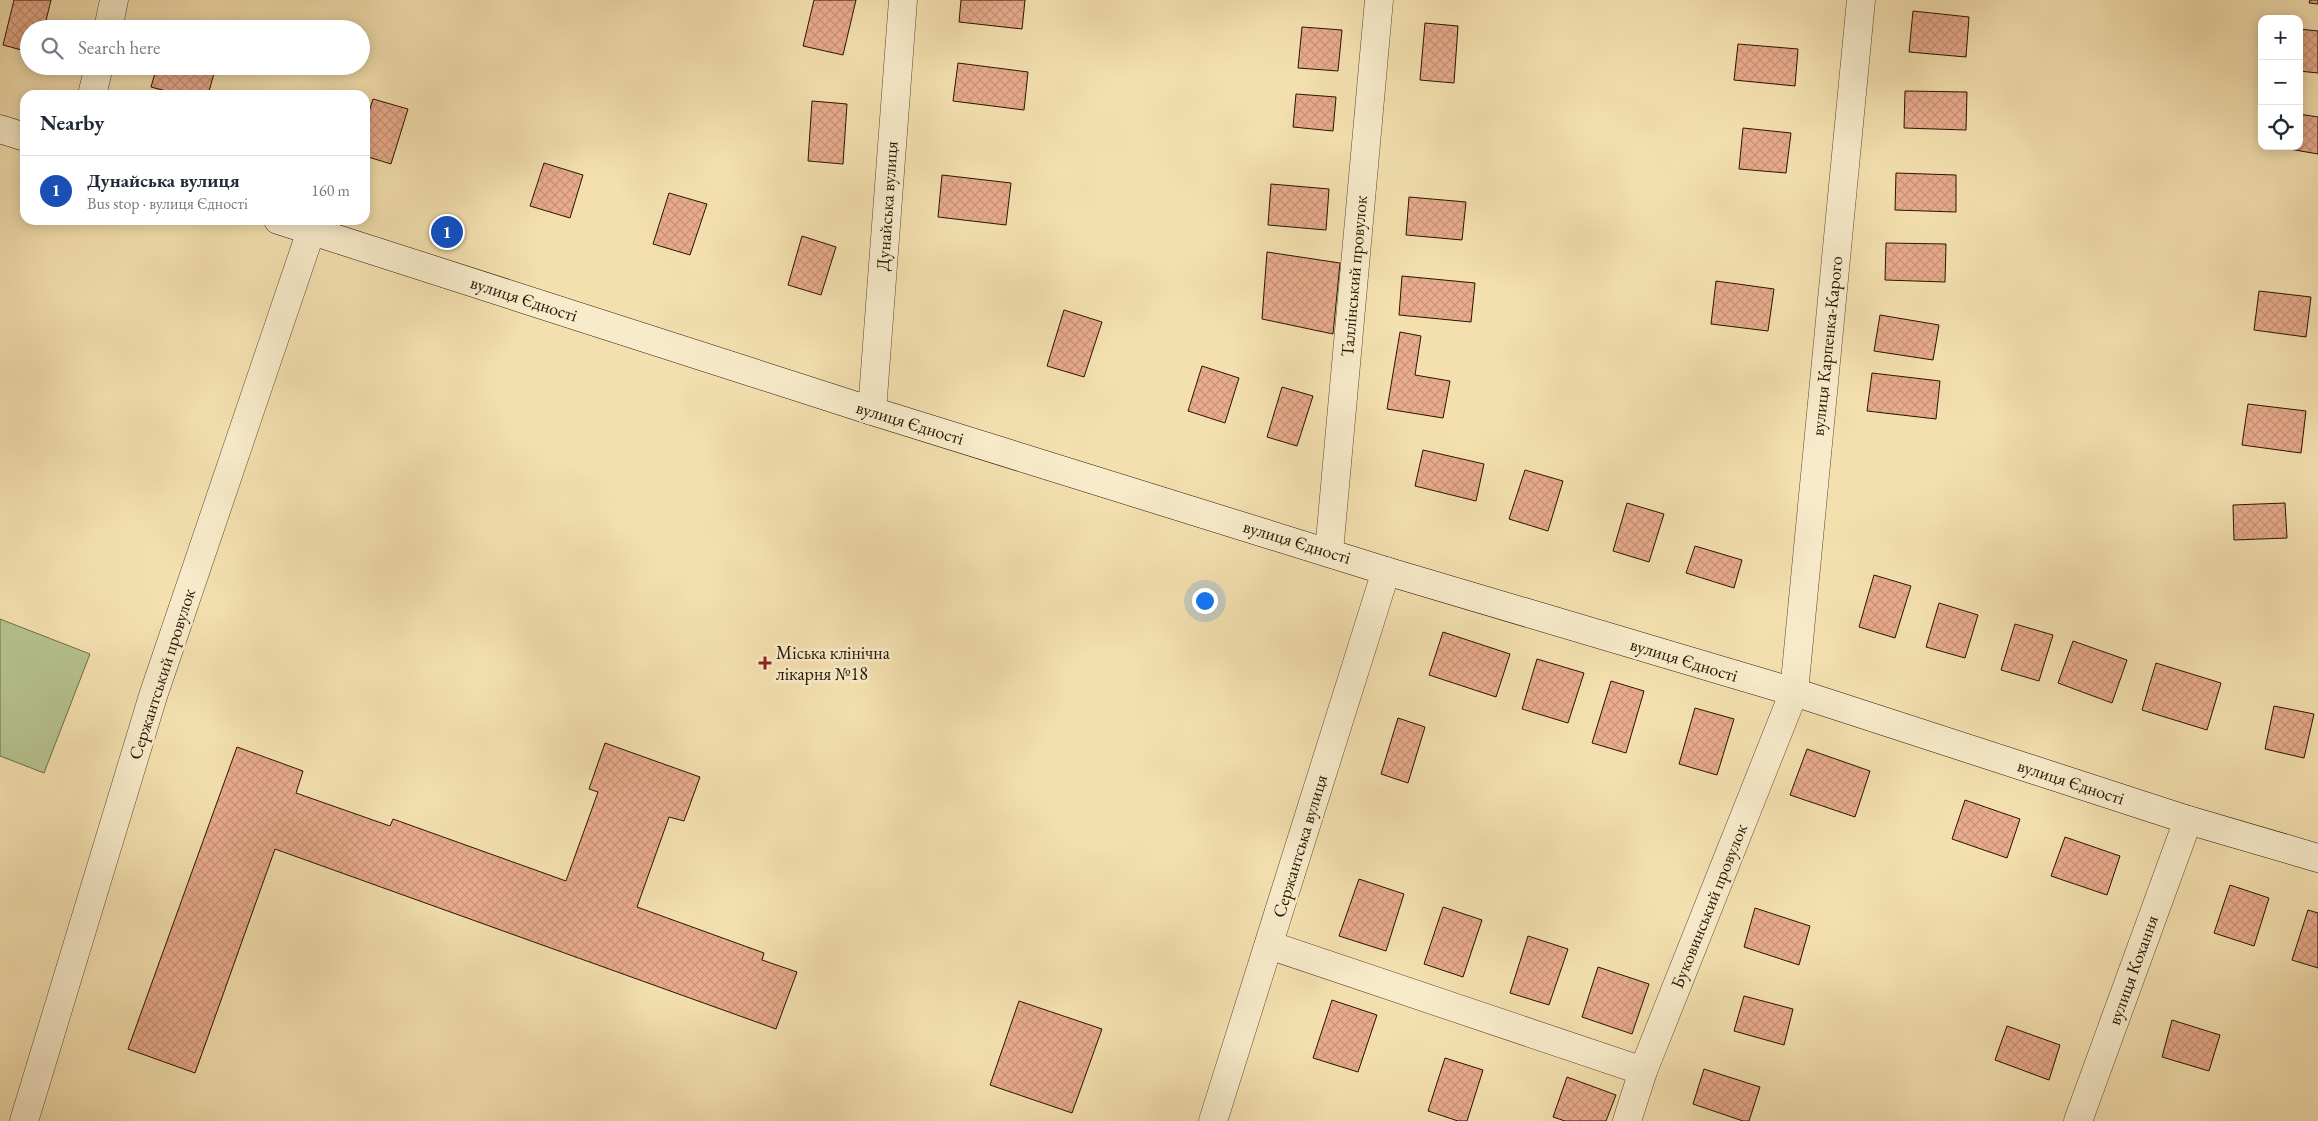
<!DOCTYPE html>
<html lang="en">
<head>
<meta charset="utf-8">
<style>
	:root { --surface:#fff; --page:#f2f2f3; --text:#1f2937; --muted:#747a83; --line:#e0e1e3; --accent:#8f2418 }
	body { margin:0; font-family:"EB Garamond",serif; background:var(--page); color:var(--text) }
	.controls { position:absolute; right:15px; top:15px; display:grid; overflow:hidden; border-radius:10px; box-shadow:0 2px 12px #0003 }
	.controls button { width:45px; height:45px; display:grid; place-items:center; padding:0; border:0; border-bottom:1px solid var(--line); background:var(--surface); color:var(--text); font:25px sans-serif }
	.you { position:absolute; left:1204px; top:600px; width:18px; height:18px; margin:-12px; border:4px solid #fff; border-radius:50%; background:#1a73e8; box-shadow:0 0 0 8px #1a73e833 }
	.badge { display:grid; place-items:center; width:32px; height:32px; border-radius:50%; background:var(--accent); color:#fff; font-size:16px; font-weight:700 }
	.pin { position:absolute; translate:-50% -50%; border:2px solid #fff; box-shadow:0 1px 5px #0006 }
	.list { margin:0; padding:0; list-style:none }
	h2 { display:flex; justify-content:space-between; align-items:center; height:65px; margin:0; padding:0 20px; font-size:21px }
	h2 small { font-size:16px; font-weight:400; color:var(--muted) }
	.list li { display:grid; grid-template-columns:32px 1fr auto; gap:15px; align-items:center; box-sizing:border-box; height:70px; padding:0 20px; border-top:1px solid var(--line) }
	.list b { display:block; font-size:19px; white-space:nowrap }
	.list p { margin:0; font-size:16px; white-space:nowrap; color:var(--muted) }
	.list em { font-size:16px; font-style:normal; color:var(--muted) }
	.icon { flex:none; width:28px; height:28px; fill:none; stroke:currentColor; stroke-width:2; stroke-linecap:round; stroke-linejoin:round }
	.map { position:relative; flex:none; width:2318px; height:1121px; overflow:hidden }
	.search { position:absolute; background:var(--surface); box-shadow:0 2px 12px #0003; left:20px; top:20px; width:350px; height:55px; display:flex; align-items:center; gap:12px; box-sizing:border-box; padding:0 18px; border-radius:28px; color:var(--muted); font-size:19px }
	.panel { position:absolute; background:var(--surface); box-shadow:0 2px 12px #0003; left:20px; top:90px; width:350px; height:135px; border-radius:15px }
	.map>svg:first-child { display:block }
</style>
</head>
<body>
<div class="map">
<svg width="2318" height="1121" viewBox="0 0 2318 1121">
	<defs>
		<pattern id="building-cross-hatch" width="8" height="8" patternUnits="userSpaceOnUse" patternTransform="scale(1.25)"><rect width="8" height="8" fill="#e9ac8d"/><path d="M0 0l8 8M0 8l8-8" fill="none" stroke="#c89378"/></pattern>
	</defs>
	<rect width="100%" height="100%" fill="#f4e0af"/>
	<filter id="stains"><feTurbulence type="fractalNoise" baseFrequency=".004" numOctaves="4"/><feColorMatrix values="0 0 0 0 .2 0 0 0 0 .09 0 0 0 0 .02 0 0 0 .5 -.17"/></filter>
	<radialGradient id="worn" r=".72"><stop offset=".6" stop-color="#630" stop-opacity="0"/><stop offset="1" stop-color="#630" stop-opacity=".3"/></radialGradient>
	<polygon fill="#b6c38f" stroke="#6f6c48" points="0,619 90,654 44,773 0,756"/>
	<g fill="url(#building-cross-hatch)" stroke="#281400">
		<polygon points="14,0 51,0 44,29 29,29 29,52 3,45"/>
		<polygon points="814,0 856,0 843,55 803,46"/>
		<polygon points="961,0 1025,0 1022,29 959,22"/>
		<polygon points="2310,0 2318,0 2318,4 2309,3"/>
		<polygon points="1913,11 1969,17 1966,57 1909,52"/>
		<polygon points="1425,23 1458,26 1454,83 1420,80"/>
		<polygon points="1302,27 1342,30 1338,71 1298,68"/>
		<polygon points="2299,29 2318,31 2318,73 2299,71"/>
		<polygon points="1738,44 1798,49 1795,86 1734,80"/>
		<polygon points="958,63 1028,72 1024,110 953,101"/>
		<polygon points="157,66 216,66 208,95 181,95 151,87"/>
		<polygon points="1905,91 1967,92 1966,130 1904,128"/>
		<polygon points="1296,94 1336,97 1333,131 1293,127"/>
		<polygon points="373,99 408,109 391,164 365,156 365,124"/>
		<polygon points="812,101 847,104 843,164 808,161"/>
		<polygon points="2299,114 2318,117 2318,154 2272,146 2299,146"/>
		<polygon points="1743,128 1791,133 1786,173 1739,169"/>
		<polygon points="544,163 583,175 570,218 530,206"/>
		<polygon points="1896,173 1956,175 1956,212 1895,210"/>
		<polygon points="942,175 1011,183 1006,225 938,217"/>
		<polygon points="1271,184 1329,189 1326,230 1268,225"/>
		<polygon points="669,193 707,204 690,255 653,244"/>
		<polygon points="1409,197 1466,202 1462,240 1406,235"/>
		<polygon points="802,236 836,247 821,295 788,285"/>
		<polygon points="1886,243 1946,244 1945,282 1885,280"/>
		<polygon points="1267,252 1340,263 1333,334 1262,319"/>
		<polygon points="1402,276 1475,283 1471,322 1399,315"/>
		<polygon points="1716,281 1774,289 1768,331 1711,324"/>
		<polygon points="2259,291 2311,297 2306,337 2254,330"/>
		<polygon points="1064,310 1102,322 1084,377 1047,366"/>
		<polygon points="1880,315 1939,325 1933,360 1874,351"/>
		<polygon points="1400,332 1421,336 1415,375 1450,381 1443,418 1387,409"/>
		<polygon points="1202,366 1239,378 1225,423 1188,411"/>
		<polygon points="1872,373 1940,381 1936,419 1867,411"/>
		<polygon points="1282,387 1313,396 1297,446 1267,437"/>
		<polygon points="2248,404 2306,411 2301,453 2242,445"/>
		<polygon points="1423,450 1484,464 1476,501 1415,486"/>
		<polygon points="1525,470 1563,481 1548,531 1509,519"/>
		<polygon points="1627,503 1664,514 1649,562 1613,551"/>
		<polygon points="2285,503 2287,538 2234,540 2233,505"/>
		<polygon points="1695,546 1742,560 1734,588 1686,573"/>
		<polygon points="1874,575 1911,586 1895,638 1859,627"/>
		<polygon points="1939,603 1978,615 1965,658 1926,647"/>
		<polygon points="2015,624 2053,635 2039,681 2001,670"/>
		<polygon points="1443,632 1510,654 1496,697 1429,675"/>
		<polygon points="2073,641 2127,660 2112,703 2058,683"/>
		<polygon points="1537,659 1584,673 1568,723 1522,709"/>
		<polygon points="2156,663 2221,683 2207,730 2142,710"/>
		<polygon points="1611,681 1644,691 1626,753 1592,743"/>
		<polygon points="2274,706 2314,714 2304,758 2265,749"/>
		<polygon points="1695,708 1734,719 1717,775 1679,764"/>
		<polygon points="1398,718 1425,727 1408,783 1381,774"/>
		<polygon points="605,743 700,777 684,821 669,817 637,907 764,953 762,960 797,972 776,1029 275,849 195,1073 128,1049 237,747 303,771 296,793 390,826 393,819 566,881 598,792 589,789"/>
		<polygon points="1807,749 1870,771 1855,817 1790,795"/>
		<polygon points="1965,800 2020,819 2007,858 1952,839"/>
		<polygon points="2065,837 2120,856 2107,895 2051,876"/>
		<polygon points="1359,879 1404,894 1386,951 1339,936"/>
		<polygon points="2230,885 2269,898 2254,946 2214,933"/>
		<polygon points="1443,907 1482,920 1463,977 1424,964"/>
		<polygon points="1755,908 1810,926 1799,965 1744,947"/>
		<polygon points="2308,910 2318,913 2318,968 2292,960"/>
		<polygon points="1528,936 1568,949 1549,1005 1510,993"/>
		<polygon points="1598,967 1649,984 1632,1034 1582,1017"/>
		<polygon points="1744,996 1793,1009 1784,1045 1734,1031"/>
		<polygon points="1332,1000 1377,1015 1358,1072 1313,1058"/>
		<polygon points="1019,1001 1102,1029 1072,1113 990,1085"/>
		<polygon points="2172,1020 2220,1035 2209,1071 2162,1057"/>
		<polygon points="2007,1026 2060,1045 2049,1080 1995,1060"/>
		<polygon points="1445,1058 1483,1070 1467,1121 1458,1121 1428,1111"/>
		<polygon points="1704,1069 1760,1087 1749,1121 1743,1121 1693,1104"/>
		<polygon points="1567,1077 1616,1095 1606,1121 1565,1121 1553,1117"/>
	</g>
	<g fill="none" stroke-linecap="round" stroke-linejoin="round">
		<g stroke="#5b472c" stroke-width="29">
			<g id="street">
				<polyline points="108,29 114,0"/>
				<polyline points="92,95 99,66"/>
				<polyline points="872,411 903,0"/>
				<polyline points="1329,552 1379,0"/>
				<polyline points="1269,945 1643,1071"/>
				<polyline points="24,1121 153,696 311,231"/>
				<polyline points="1213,1121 1386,571"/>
				<polyline points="1627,1121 1643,1071 1794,692 1861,0"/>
				<polyline points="2078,1121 2188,820"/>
			</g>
		</g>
		<g stroke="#281400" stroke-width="29">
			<g id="secondary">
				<polyline points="0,129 25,137"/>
				<polyline points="278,220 872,411 1386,571 1794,692 2188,820 2318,858"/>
			</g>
		</g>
		<use href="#street" stroke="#f8ebcb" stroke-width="28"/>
		<use href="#secondary" stroke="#f8ebcb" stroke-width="28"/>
	</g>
	<path fill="#8f2418" stroke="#f8ebcb" stroke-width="2" d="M762.5 655.5h5v5h5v5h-5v5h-5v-5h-5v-5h5z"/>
	<g text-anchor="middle" stroke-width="5" stroke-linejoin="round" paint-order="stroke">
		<g font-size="18" fill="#281400" stroke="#f8ebcb">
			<text transform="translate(887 206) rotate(-86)" y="6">Дунайська вулиця</text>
			<text transform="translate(1354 276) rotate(-85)" y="6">Таллінський провулок</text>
			<text transform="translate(524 299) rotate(18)" y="6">вулиця Єдності</text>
			<text transform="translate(1827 346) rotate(-84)" y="6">вулиця Карпенка-Карого</text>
			<text transform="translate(910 423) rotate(17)" y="6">вулиця Єдності</text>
			<text transform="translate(1297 542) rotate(17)" y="6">вулиця Єдності</text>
			<text transform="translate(1684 660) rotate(17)" y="6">вулиця Єдності</text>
			<text transform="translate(162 674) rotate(-72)" y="6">Сержантський провулок</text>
			<text transform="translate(2071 782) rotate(18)" y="6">вулиця Єдності</text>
			<text transform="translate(1300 846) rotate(-73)" y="6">Сержантська вулиця</text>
			<text transform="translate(1709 906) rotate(-68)" y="6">Буковинський провулок</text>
			<text transform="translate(2133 970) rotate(-70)" y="6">вулиця Кохання</text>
		</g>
		<g font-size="18" fill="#281400" stroke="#f8ebcb" text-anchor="start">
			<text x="776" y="659">Міська клінічна<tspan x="776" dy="21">лікарня №18</tspan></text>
		</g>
	</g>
	<rect width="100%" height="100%" filter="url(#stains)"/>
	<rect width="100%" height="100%" fill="url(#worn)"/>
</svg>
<div class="controls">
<button>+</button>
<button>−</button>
<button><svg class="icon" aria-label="locate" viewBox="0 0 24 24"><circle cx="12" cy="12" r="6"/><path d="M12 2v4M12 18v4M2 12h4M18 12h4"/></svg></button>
</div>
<div class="you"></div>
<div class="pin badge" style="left:447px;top:232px;background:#1a4fb4">1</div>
<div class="search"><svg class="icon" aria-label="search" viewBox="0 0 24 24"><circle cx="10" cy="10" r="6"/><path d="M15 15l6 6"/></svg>Search here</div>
<section class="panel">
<h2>Nearby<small></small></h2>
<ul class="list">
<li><span class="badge" style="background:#1a4fb4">1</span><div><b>Дунайська вулиця</b><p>Bus stop · вулиця Єдності</p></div><em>160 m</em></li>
</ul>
</section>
</div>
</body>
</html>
